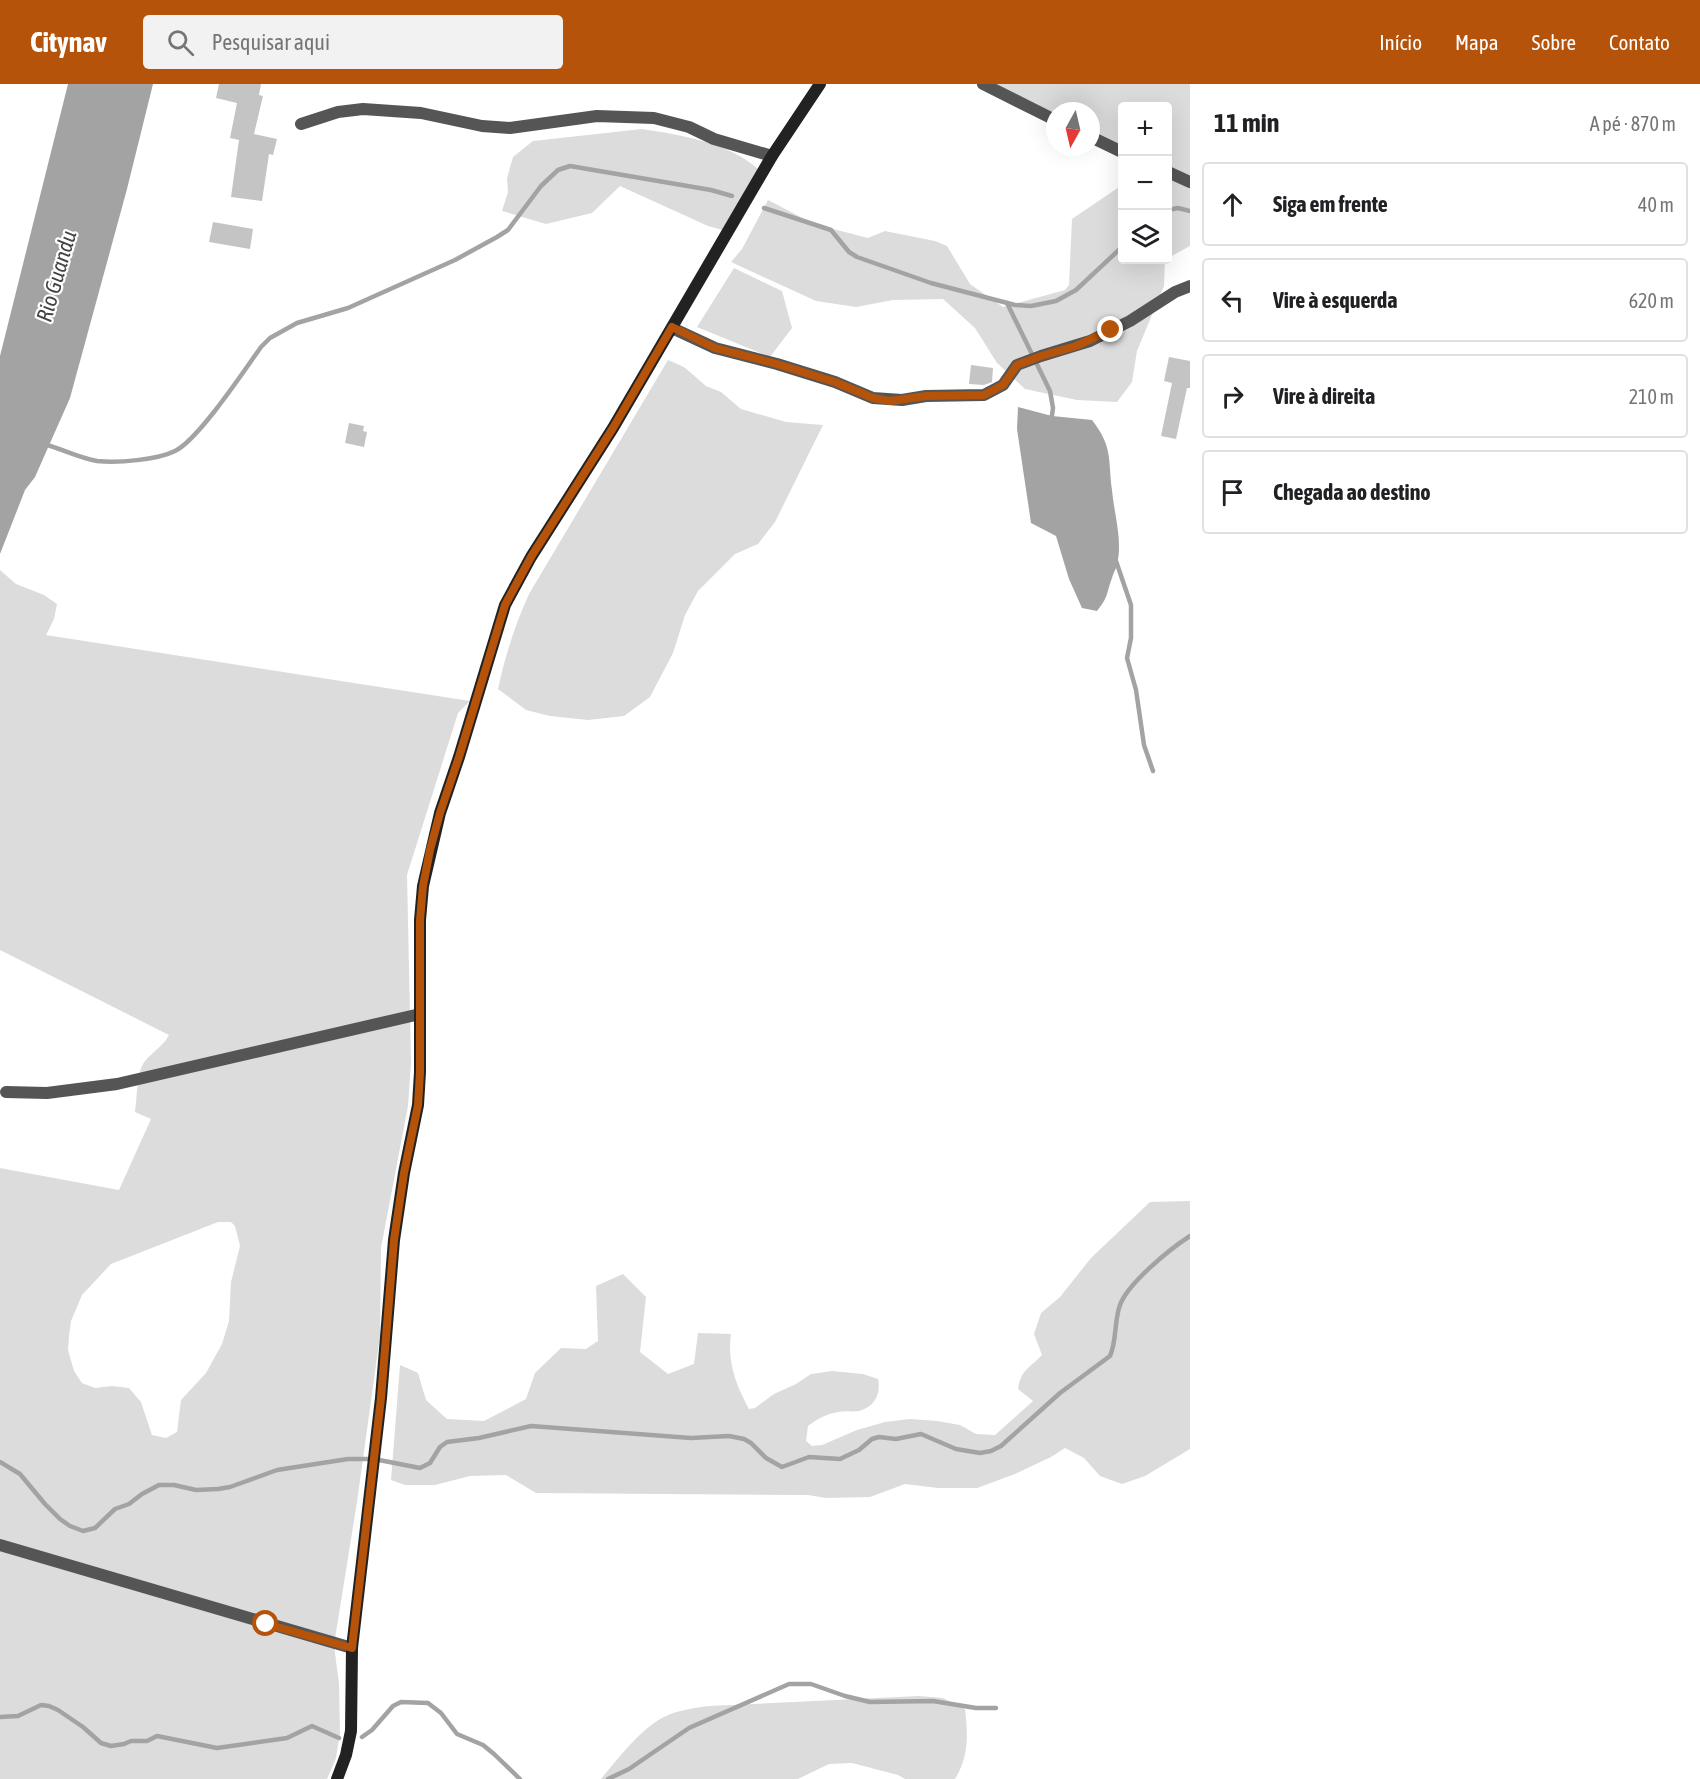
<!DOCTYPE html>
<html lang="pt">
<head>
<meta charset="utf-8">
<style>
	:root { --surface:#fff; --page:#f2f2f2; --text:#202124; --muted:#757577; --line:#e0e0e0; --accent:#b45309 }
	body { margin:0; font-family:"Asap Condensed",sans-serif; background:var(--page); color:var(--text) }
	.controls { position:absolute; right:18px; top:18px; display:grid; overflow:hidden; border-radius:6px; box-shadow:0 6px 24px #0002 }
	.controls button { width:54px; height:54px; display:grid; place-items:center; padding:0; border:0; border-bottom:2px solid var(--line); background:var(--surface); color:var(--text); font:30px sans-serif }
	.compass { position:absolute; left:1046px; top:18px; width:54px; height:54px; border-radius:50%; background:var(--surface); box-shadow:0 6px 24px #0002; rotate:188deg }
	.stop { position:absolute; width:18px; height:18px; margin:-14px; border:4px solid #b45309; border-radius:50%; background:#fff }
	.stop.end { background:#b45309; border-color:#fff; box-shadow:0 2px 6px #0008 }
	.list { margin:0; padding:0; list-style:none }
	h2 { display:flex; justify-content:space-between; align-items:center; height:78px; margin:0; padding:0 24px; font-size:26px }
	h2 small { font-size:20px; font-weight:400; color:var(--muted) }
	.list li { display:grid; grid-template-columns:39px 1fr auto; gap:18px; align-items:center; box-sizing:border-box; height:84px; margin:0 12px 12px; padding:0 12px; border:2px solid var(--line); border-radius:6px }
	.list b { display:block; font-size:22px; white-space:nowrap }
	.list em { font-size:20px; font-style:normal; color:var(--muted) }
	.icon { flex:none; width:33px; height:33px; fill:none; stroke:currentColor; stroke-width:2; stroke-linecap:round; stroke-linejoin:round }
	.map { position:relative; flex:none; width:1190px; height:1695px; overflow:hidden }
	header { display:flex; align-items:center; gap:36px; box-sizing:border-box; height:84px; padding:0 30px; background:var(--accent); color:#fff }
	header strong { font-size:28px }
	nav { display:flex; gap:33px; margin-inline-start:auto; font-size:21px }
	.search { width:420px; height:54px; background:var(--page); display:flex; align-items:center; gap:15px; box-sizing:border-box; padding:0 21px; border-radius:6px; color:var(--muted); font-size:22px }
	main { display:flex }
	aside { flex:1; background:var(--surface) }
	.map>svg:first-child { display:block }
</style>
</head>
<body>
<header>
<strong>Citynav</strong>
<div class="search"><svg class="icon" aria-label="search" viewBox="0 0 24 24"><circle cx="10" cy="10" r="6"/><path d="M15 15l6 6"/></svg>Pesquisar aqui</div>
<nav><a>Início</a><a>Mapa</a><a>Sobre</a><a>Contato</a></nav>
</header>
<main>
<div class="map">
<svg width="1190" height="1695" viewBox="0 0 1190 1695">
	<rect width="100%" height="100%" fill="#fff"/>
	<g fill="#dcdcdc" fill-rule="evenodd">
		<polygon points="976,0 1190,0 1190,162 1168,174 1168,22 1122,22 1122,72 1091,58 1091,27 1055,27 1055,40"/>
		<path d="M642 45C680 51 728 58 758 85L726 147 708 142 620 102 592 129 546 140 502 127 508 108 507 94 513 73 533 57Z"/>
		<polygon points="1122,101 1122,176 1165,176 1164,202 1137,267 1132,298 1117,318 1077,316 1025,305 997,279 975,244 943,215 893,216 856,223 816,217 731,178 742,165 768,116 814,140 868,154 885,147 935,157 947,162 970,200 1003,223 1065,206 1069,201 1072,135"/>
		<polygon points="734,184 782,207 792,244 770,273 697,243"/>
		<path d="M668 276 684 283 706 302 721 308 741 325 786 338 823 341 775 438 758 460 735 470 698 507 685 531 673 569 650 613 624 632 588 636 550 632 526 626 498 605C505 572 515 541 529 510Z"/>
		<path d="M0 486 16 500 44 511 57 520 54 535 46 551 470 617 458 629 407 791 411 978 408 1022 381 1164 380 1252 357 1418 334 1561 339 1600 340 1649 336 1674 327 1695H0V1084L119 1106 151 1035 135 1028C137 1015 137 990 143 980 150 969 163 963 169 951L0 866ZM218 1138H231L235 1142 240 1162 231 1198 229 1237 222 1260 206 1289 181 1316 177 1348 166 1354 152 1351 141 1318 129 1304 112 1302 95 1304 82 1299 74 1287 68 1266 69 1252 71 1237 82 1211 111 1180Z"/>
		<path d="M1190 1117V1365L1145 1392 1122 1400 1100 1392 1084 1374 1065 1364 1051 1373 1015 1390 977 1404H938L905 1400 870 1413 826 1414 808 1411 536 1409 506 1391 470 1392 435 1401H405L391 1396 400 1281 418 1289 426 1316 447 1335 484 1337 526 1315 535 1289 561 1264 586 1265 598 1257 596 1202 623 1190 646 1213 640 1268 668 1290 694 1280 698 1249 731 1250C727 1278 736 1301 749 1325L755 1324 774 1310 796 1300 811 1290 832 1287 863 1290 878 1295C881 1308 876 1321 862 1326 855 1329 846 1326 838 1328 826 1330 817 1335 808 1342L806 1357 812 1362 822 1361 857 1346 885 1338 910 1335 937 1337 960 1341 976 1350 995 1351 1033 1317 1018 1305C1021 1285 1030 1284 1042 1271L1034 1250 1041 1229 1060 1213 1091 1174 1150 1118Z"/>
		<path d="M919 1612 943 1614 965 1625C968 1650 969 1673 955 1695H905L898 1691 852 1679 829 1680 798 1695H601C617 1676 641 1644 664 1633 678 1626 694 1624 709 1622Z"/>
	</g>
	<g fill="#a3a3a3">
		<polygon points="68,0 153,0 127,105 70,314 35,393 25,406 0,470 0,272"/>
		<path d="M1018 323 1052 332 1092 336C1113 363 1108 375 1112 406 1114 430 1123 456 1117 481 1116 485 1113 489 1112 494 1106 510 1109 512 1097 527L1082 524 1069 495 1056 452 1031 439 1017 345Z"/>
	</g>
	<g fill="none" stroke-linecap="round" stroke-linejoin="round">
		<g stroke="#a3a3a3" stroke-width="4.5">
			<polyline points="764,124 831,146 849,168 857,173 931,199 1015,221 1031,222 1056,217 1076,206 1122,163"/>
			<polyline points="1168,126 1178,124 1190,127"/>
			<polyline points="1007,219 1050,307 1053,324 1051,338"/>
			<path d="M44 360C62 365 79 374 97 377 118 379 157 376 175 367 198 356 244 287 261 263L270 254 297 239 348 224 455 176 497 153 508 146 541 102 558 86 570 82 711 106 732 112"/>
			<polyline points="1116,477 1131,521 1131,554 1127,574 1136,606 1144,661 1153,687"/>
			<path d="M0 1378 20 1390 45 1420 60 1435 70 1442 83 1447 95 1444 115 1425 129 1420 142 1410 159 1401H174L196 1406 218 1405 230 1403 277 1386 348 1375H374L420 1384 430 1379 440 1363 447 1358 479 1354 531 1342 691 1354 729 1352 744 1355 751 1359 766 1374 782 1383 809 1373 840 1375 859 1366 872 1355 879 1353 896 1355 921 1350 956 1365 980 1369 991 1367 1001 1362 1060 1309 1110 1272C1117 1256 1114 1237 1120 1221 1128 1199 1170 1165 1190 1152"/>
			<polyline points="0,1633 18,1632 41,1621 49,1622 58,1626 83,1643 101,1659 111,1662 124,1660 131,1657 147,1657 157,1652 217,1664 287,1654 312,1642 339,1654"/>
			<polyline points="362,1653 372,1646 393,1622 401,1618 428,1619 441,1629 457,1650 483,1661 494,1670 520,1695"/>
			<polyline points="608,1695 629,1685 689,1644 789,1600 811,1600 845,1612 870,1618 933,1617 976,1624 996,1624"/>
		</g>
	</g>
	<g fill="#c4c4c4">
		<polygon points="219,0 261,0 259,11 263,12 254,50 277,55 273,71 269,70 262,117 231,113 239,56 230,54 237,19 216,14"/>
		<polygon points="213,138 253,145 250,165 209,158"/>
		<polygon points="1169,273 1190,277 1190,304 1187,304 1176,355 1161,352 1172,299 1164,297"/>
		<polygon points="971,281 993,284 992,298 984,301 969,300"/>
		<polygon points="349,339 364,342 363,347 367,348 364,363 345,359"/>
	</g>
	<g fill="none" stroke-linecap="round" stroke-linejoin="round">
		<g stroke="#555" stroke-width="12">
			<polyline points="983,0 1055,36"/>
			<polyline points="301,40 338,28 363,25 421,29 482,42 510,44 597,32 654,34 689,43 714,55 772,72"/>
			<polyline points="1091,53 1122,68"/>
			<polyline points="1168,88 1190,98"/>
			<polyline points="672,244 715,264 777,280 835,298 873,314 902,316 926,312 984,311 1003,301 1017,281 1041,272 1090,257 1130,237 1175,208 1190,202"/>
			<polyline points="6,1008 47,1009 117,1000 420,930"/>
			<polyline points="0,1461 352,1564"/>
		</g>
		<polyline stroke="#222" stroke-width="12" points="337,1695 346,1671 351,1647 352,1564 381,1314 394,1156 404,1089 418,1021 420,988 420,836 423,802 440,729 459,673 505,521 531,473 613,344 772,72 820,0"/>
	</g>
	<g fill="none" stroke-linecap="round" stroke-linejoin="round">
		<polyline stroke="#b45309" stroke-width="8" points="266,1540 352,1564 381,1314 394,1156 404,1089 418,1021 420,988 420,836 423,802 430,766 440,729 459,673 505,521 531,473 613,344 672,243 715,264 777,280 835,298 873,314 890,317 926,312 984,311 1003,301 1017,281 1041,272 1076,262 1111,246"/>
	</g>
	<g text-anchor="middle" stroke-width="4.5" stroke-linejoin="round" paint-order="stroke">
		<g font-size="22" font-style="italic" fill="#444" stroke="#fff">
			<text transform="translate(56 192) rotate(-74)" y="8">Rio Guandu</text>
		</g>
	</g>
</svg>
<div class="controls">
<button>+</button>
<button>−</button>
<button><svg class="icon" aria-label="layers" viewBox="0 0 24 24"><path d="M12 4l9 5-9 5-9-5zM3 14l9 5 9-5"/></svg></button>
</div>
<svg class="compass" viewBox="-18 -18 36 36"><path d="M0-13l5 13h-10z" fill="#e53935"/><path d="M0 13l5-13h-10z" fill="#757577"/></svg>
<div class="stop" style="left:266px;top:1540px"></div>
<div class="stop end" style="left:1111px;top:246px"></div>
</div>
<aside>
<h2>11 min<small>A pé · 870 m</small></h2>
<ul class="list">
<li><svg class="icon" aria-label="ahead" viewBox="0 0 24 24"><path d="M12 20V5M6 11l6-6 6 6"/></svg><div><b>Siga em frente</b></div><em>40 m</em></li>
<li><svg class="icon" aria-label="left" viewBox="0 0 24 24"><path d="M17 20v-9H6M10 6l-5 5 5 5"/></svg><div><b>Vire à esquerda</b></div><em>620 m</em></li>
<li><svg class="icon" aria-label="right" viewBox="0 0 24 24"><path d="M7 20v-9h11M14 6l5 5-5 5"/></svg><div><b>Vire à direita</b></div><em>210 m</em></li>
<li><svg class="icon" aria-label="arrive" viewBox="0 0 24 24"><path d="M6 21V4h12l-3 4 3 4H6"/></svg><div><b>Chegada ao destino</b></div></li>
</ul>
</aside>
</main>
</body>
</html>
